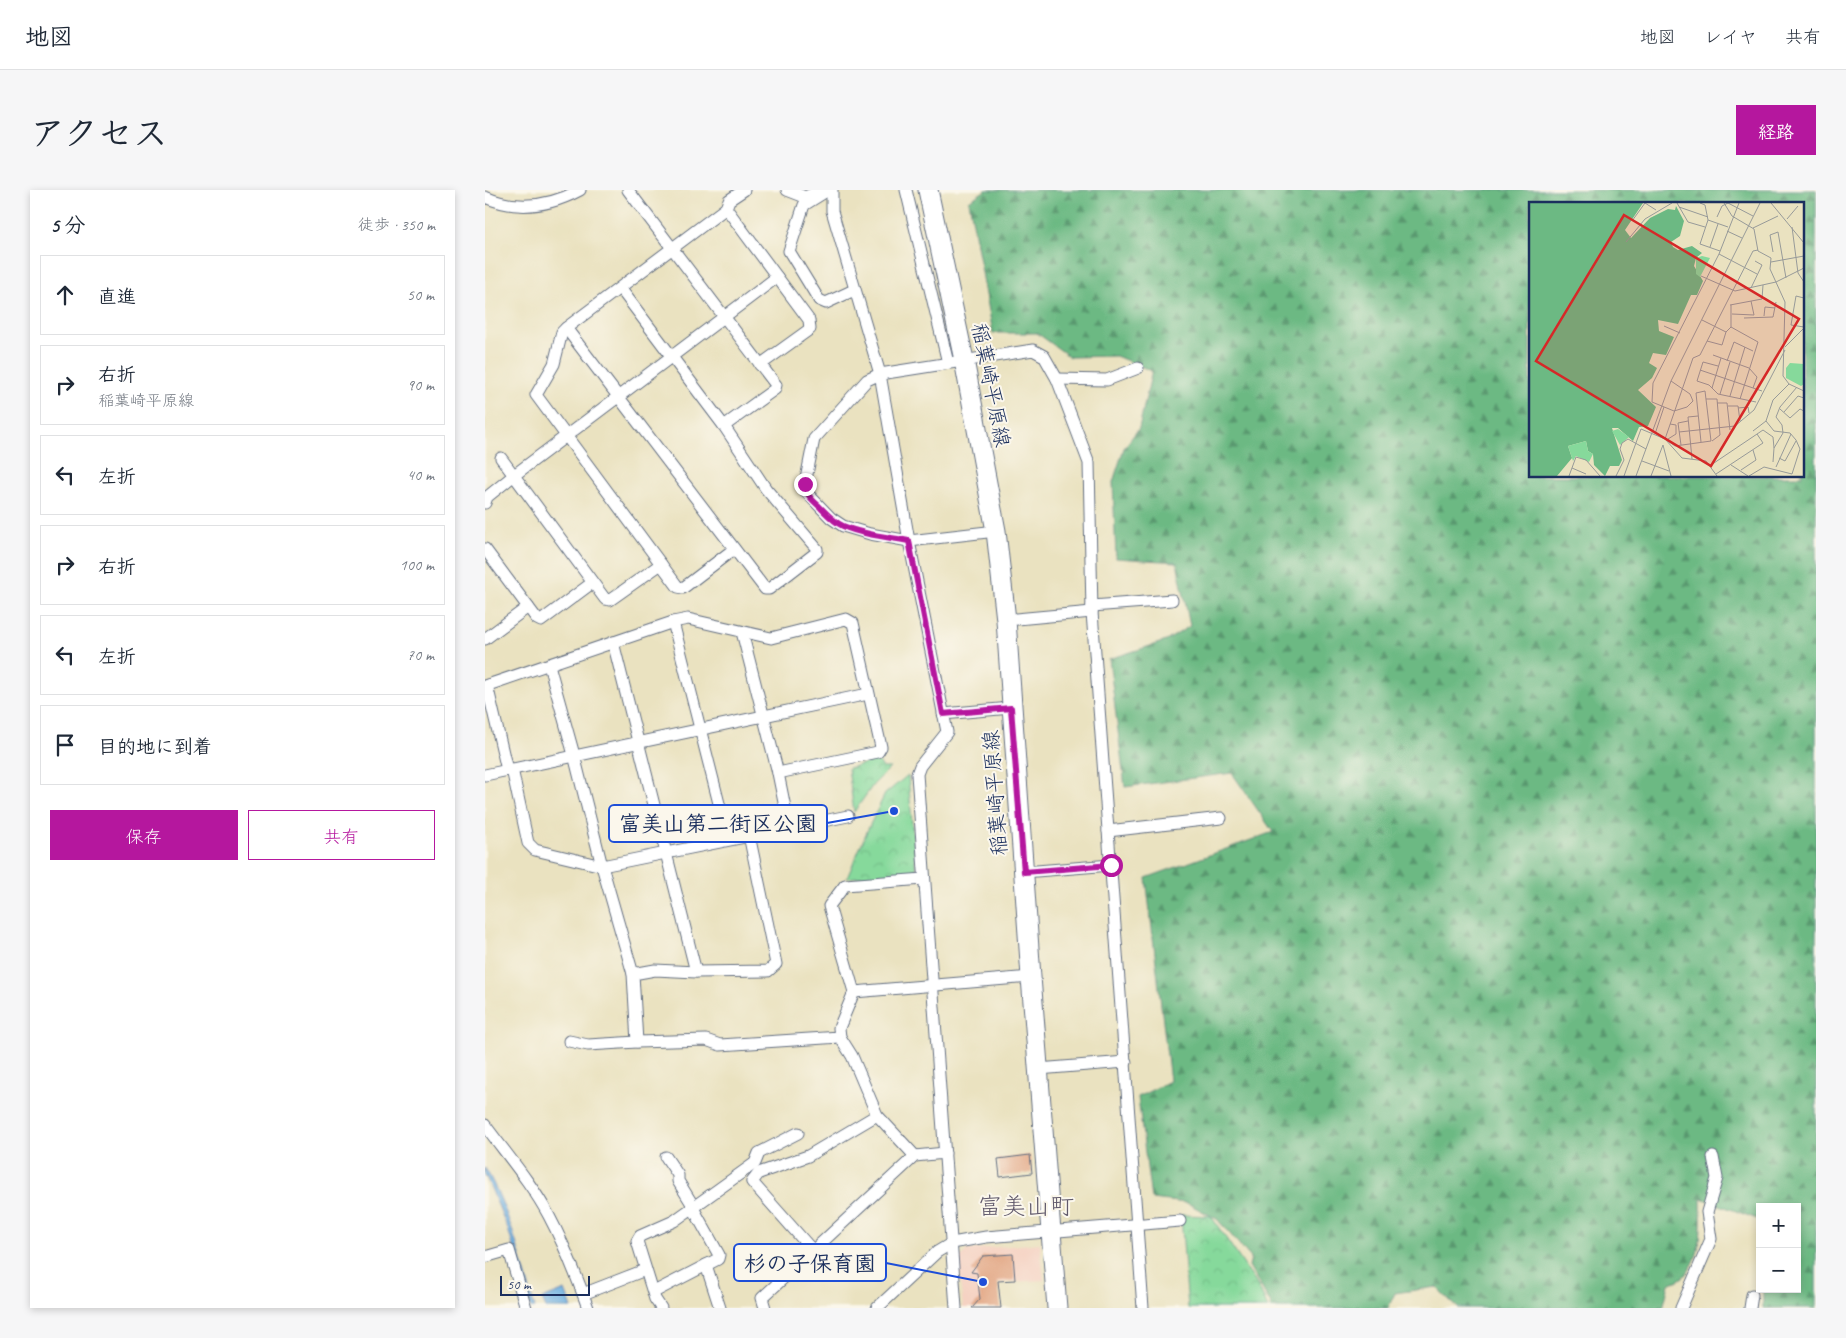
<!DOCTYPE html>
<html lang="ja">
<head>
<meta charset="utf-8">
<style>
	:root { --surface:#fff; --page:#f6f6f7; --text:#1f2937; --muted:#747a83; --line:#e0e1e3; --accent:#b5179e }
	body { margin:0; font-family:Caveat,"Klee One",sans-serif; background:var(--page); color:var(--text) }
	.controls { position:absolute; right:15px; bottom:15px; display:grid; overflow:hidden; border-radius:0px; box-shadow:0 2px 8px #0003 }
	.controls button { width:45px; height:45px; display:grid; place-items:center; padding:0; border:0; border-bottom:1px solid var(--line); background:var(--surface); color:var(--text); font:25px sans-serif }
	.scale { position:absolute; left:15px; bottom:12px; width:90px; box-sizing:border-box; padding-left:5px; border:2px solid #1b2f5e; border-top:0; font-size:14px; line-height:18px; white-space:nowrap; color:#1b2f5e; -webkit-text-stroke:4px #fbf7ec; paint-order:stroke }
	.stop { position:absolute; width:15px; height:15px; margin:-11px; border:4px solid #b5179e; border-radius:50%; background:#fff }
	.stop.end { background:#b5179e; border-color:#fff; box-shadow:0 1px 5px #0008 }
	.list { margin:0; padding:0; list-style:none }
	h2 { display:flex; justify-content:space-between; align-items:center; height:65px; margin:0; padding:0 20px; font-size:21px }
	h2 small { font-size:16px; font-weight:400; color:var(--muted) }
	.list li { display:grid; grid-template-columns:32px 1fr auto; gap:15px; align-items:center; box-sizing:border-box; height:80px; margin:0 10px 10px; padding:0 10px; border:1px solid var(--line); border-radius:0px }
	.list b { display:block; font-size:19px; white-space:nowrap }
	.list p { margin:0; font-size:16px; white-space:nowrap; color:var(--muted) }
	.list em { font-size:16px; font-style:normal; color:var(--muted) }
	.actions { display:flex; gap:10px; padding:15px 20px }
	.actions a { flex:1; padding:11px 0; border:1px solid var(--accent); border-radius:0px; text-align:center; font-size:18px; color:var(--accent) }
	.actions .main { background:var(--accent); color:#fff }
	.icon { flex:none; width:28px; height:28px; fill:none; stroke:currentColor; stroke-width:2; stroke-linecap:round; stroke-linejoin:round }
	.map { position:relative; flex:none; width:1331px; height:1118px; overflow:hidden; border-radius:0px }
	header { display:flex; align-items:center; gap:30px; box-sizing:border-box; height:70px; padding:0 25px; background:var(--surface); border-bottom:1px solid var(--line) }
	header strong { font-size:24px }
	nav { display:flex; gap:28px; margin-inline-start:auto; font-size:18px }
	.intro { display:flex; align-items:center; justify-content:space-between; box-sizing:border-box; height:120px; padding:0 30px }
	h1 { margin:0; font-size:35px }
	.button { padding:12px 22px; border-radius:0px; background:var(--accent); color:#fff; font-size:18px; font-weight:700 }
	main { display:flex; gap:30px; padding:0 30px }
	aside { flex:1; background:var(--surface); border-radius:0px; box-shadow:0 2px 8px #0003 }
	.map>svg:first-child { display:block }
</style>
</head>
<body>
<header>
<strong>地図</strong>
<nav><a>地図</a><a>レイヤ</a><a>共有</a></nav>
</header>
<div class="intro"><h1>アクセス</h1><a class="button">経路</a></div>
<main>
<aside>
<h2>5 分<small>徒歩 · 350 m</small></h2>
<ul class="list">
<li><svg class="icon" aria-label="ahead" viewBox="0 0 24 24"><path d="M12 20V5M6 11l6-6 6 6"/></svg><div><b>直進</b></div><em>50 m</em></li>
<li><svg class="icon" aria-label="right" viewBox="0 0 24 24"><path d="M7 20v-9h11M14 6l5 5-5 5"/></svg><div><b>右折</b><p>稲葉崎平原線</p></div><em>90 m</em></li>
<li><svg class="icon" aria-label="left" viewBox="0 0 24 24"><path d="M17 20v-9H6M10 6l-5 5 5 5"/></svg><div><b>左折</b></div><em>40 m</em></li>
<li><svg class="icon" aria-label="right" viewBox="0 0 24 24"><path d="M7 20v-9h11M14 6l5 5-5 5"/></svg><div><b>右折</b></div><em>100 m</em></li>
<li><svg class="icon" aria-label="left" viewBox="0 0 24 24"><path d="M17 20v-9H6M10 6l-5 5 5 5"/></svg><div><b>左折</b></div><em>70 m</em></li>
<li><svg class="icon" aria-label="arrive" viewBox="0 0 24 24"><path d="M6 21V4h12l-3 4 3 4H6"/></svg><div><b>目的地に到着</b></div></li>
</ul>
<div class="actions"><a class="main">保存</a><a>共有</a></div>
</aside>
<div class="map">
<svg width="1331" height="1118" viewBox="0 0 1331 1118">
	<defs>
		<pattern id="forest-firs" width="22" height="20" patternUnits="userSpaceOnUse" patternTransform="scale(1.25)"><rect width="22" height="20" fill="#6cb983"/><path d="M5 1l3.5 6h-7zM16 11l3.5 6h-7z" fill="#58976e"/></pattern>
		<pattern id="park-crowns" width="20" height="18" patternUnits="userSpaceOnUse" patternTransform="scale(1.25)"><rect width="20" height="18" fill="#86d99b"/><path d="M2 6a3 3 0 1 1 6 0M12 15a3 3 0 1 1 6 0" fill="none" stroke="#73bb88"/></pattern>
	</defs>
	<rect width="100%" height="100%" fill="#fbf7ec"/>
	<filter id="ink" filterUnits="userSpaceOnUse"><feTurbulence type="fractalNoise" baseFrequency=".02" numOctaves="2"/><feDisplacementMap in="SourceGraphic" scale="10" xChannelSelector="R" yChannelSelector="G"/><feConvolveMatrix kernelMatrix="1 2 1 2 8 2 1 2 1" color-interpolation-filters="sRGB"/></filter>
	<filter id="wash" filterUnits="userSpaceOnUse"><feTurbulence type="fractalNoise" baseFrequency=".0096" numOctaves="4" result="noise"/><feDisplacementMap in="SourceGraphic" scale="20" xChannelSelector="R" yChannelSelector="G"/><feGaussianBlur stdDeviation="1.12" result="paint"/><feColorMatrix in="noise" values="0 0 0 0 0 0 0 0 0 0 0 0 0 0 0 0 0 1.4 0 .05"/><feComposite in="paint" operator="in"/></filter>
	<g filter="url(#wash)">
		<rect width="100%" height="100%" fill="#eae2c0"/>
		<polygon fill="#f5d2c2" points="555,1053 559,1090 513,1093 514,1118 478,1118 473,1070 482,1060"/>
		<path fill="url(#forest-firs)" stroke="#447470" fill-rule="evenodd" d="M501 0H1331V1118H1278V1099H1312V1017H1275V1030L1216 1008C1216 1034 1219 1068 1198 1087 1195 1090 1188 1092 1184 1094L1178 1118H973L951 1097 910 1103 903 1118H786V1114L764 1076 766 1068 732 1029 702 1013 666 1009 653 907 685 891 661 688 788 642 747 583 640 597 624 469 681 451 705 436 692 372 631 368 628 292 639 258 654 238 667 181 631 166 585 167 552 143H508L484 11ZM1045 14H1317V286H1045Z"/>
		<g fill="url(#park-crowns)" stroke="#50847c">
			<polygon points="393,570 398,578 405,578 388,595 369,622 363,578"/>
			<polygon points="423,585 431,682 362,688 383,639 400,604"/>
			<polygon points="696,1025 726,1026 773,1096 783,1118 703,1118"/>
		</g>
		<g fill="#6baee0" stroke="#436e9f">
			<path d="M0 978C25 1020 36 1071 50 1118H46L23 1039 0 984Z"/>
			<polygon points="80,1100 87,1118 61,1118 57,1109"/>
		</g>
		<g id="blocks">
			<g fill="#e3a987">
				<polygon points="545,965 547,983 515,987 513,969"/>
				<polygon points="528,1064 530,1090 513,1091 516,1118 487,1118 495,1109 492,1083 486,1082 498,1066"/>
			</g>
		</g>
	</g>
	<g filter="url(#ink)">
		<use href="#blocks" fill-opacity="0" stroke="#636e80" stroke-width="1"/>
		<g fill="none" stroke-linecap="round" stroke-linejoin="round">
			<g stroke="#636e80" stroke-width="13">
				<g id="street">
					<polyline points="143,0 291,195 290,199 239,236"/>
					<polyline points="302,0 320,7 333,2"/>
					<polyline points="343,0 319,15 304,61 334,110 341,113 369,100"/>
					<polyline points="347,0 347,21 395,184 424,351 462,542 435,576 432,584 471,1118"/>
					<polyline points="421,0 463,173"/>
					<path d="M0 7C32 21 65 16 95 0"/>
					<polyline points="241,18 324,130 325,139 275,175"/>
					<polyline points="135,98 239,236 281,299 332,359 332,362 284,399 280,399 81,138 241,18 244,10 259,0"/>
					<polyline points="81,138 77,142 69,174 51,205 193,397 198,398 249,359"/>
					<polyline points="572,189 622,190 653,178"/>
					<polyline points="16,268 120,409 125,410 176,374"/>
					<polyline points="0,313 2,307 28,286 292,87"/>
					<polyline points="511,341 424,351 385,344 358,336 346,328 321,302 320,294 329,249 382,190 395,184 548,160 559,166 572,189 604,273 607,422 658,1118"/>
					<polyline points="0,359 52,429 56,431 107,393"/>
					<polyline points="607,416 687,410"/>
					<polyline points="521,430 607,422"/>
					<polyline points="188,432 243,649"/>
					<polyline points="257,442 293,583 304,637"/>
					<polyline points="0,449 43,417"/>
					<polyline points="128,452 211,782"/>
					<polyline points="64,475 89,565 117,676 148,784 152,852 221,850 235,855 355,847 367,866 392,925 430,966"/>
					<polyline points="2,495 22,580"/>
					<polyline points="0,496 188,432 203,429 286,448 361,429 368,433 396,557 393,562 293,583"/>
					<polyline points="458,524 526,518"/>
					<polyline points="27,579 43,653 50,660 117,676 363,626"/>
					<polyline points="0,585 383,504"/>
					<polyline points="623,641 736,628"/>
					<polyline points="539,682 626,675"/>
					<polyline points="148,784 170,780 211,782 283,781 291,774 264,645"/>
					<polyline points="369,802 344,716 360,695 439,689"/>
					<polyline points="355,847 354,838 369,802 546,787"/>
					<polyline points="84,851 103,855 152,852"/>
					<polyline points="553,879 641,872"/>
					<path d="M0 935C22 965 47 994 64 1026 80 1056 92 1087 103 1118"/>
					<polyline points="181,967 193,985 193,991 209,1017"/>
					<polyline points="328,1061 267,992 274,983 323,966 392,925"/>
					<polyline points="0,1067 24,1060 41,1118"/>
					<polyline points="221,1075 235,1118"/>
					<polyline points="169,1102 233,1069 234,1065 208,1018"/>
					<polyline points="98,1104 160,1080"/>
					<polyline points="176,1118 170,1109 152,1051 155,1046 189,1031 270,973 274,963 313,943"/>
					<polyline points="280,1118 277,1108 430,966 460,963"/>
					<polyline points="392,1118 452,1062 467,1053 501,1047 695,1031"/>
					<polyline points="1196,1118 1226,1049 1222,1022 1232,988 1228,967"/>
					<polyline points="1265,1118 1267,1105"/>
				</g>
			</g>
			<g stroke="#636e80" stroke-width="21">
				<polyline id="primary" points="443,0 479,170 511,341 521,430 546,787 572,1118"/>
			</g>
			<use href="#street" stroke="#fff" stroke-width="11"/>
			<use href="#primary" stroke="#fff" stroke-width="19"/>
		</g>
	</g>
	<g fill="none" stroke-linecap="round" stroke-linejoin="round" filter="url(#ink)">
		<path stroke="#b5179e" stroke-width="6" d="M320 294C321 304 326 309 334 316 341 323 349 332 358 336 378 345 403 347 424 351L458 524 526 518 539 682 626 675"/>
	</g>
	<g text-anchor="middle" stroke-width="4" stroke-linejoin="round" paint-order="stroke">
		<g font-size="21" fill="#1b2f5e" stroke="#fbf7ec">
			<text transform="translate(506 195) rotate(79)" y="7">稲葉崎平原線</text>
			<text transform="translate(510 603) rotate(-94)" y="7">稲葉崎平原線</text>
		</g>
		<g font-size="24" fill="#615a6c" stroke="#fbf7ec">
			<text x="541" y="1024">富美山町</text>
		</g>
	</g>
	<g transform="translate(1044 12)">
		<rect width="275" height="275" fill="#eae2c0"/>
		<path d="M0 1H114L96 28 102 36 121 16 139 7 146 8 147 4 155 19 151 34 142 40 144 45 149 48 163 44 173 51 167 56 165 64 174 79 168 93H162L149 122 129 118 130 129 145 135 137 153 124 151 120 161 128 166 123 176 109 188 127 205 119 224 110 225 104 239 89 226H83L93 258 90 264H81L76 274 65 263 64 252 59 249 57 239 39 244 43 256 28 274H0Z" fill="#6cb983"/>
		<path d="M173 54 181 56 171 75 167 72V56ZM261 161 275 162V182L272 184 257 176V166ZM89 227 100 235 91 243 83 229ZM57 239 59 249 64 252 60 260 47 254 44 259 39 244Z" fill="#86d99b"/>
		<path fill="none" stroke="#979a99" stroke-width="1" d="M148 1 159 20 176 25M171 1 176 3 179 18 199 25M195 1 203 14 225 27 229 49 242 56 241 67 256 100 254 174 260 182 275 189M242 1 275 41M150 5 179 15M188 15 193 4 199 1 224 14M258 17 269 4M179 18 171 42 191 49M103 19 116 1 127 8M263 25 269 71 275 80M224 26 249 14M198 29 213 36M97 40 116 17 143 1M181 45 189 22M244 50 241 33 249 30 257 76M190 52 228 72M242 60 275 54M172 74 206 89 247 80 275 66M222 86 233 63 226 59M275 96 267 94 262 123 275 125M201 103 233 97 234 83M202 103V125L229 140 211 197M203 112 225 113 222 99M235 114 236 105 246 106M215 116 244 115 247 100M173 118 197 130 202 125M135 124 151 131M178 139 193 143 197 130M256 145 274 127M184 153 220 166 228 175 224 186M198 159 205 140 224 149M189 164 174 160 168 179 180 183 189 192 227 200M171 168 233 189M142 179 161 192 164 199 158 205 145 209 123 200 124 181 190 52 210 1M183 186 192 156M191 192 201 160M201 194 216 145M177 197H188L191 233 183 239M188 201H198L201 228M199 204H209L211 219M209 206 219 205 220 211M251 207 261 216 271 207 275 209M255 210 269 194 275 196M224 229 237 219M150 230 206 224 225 208 256 148M126 232 135 205M136 237 164 156 171 153 224 49 229 48M136 237 146 244 182 239 176 189 167 191 172 240M139 237 147 232V223L141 222M152 243 149 221 159 219M250 256 256 259 267 239M163 257 159 215 169 214M113 259 140 269M244 260 245 246 254 231 253 223 247 215 251 205 268 185M182 263 234 228 244 235 245 246M202 263 219 274M247 265 262 232M43 266 57 272M212 268 227 258 224 248M187 272 234 241 228 232M40 274 47 255 57 258 71 274M87 274 95 258 91 247 93 241 99 237 117 247M95 274 112 227 136 237 153 256 177 259 188 274M107 274 142 179 231 1M122 274 134 243 142 274M220 274 235 265 263 272 271 247 267 238 261 231 245 229 237 219 244 198 260 182"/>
		<path fill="#d62828" fill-opacity="0.15" stroke="#d62828" stroke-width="2.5" d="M95 13 270 117 182 264 7 159Z"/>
		<rect width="275" height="275" fill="none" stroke="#1b2f5e" stroke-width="2.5"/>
	</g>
	<path fill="none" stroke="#1d4ed8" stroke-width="2" d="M409 621L342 633M498 1092L401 1073"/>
	<g fill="#1d4ed8" stroke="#fbf7ec" stroke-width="2">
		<circle cx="409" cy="621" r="5"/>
		<circle cx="498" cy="1092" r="5"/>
	</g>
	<g fill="#fbf7ec" stroke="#1d4ed8" stroke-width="2">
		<rect x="124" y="615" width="218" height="37" rx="5"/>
		<rect x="249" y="1054" width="152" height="37" rx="5"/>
	</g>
	<g font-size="22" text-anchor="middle" font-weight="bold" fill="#1b2f5e">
		<text x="233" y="641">富美山第二街区公園</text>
		<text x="325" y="1081">杉の子保育園</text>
	</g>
</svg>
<div class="controls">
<button>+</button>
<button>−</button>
</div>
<div class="scale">50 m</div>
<div class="stop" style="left:626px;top:675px"></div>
<div class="stop end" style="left:320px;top:294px"></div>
</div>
</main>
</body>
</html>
